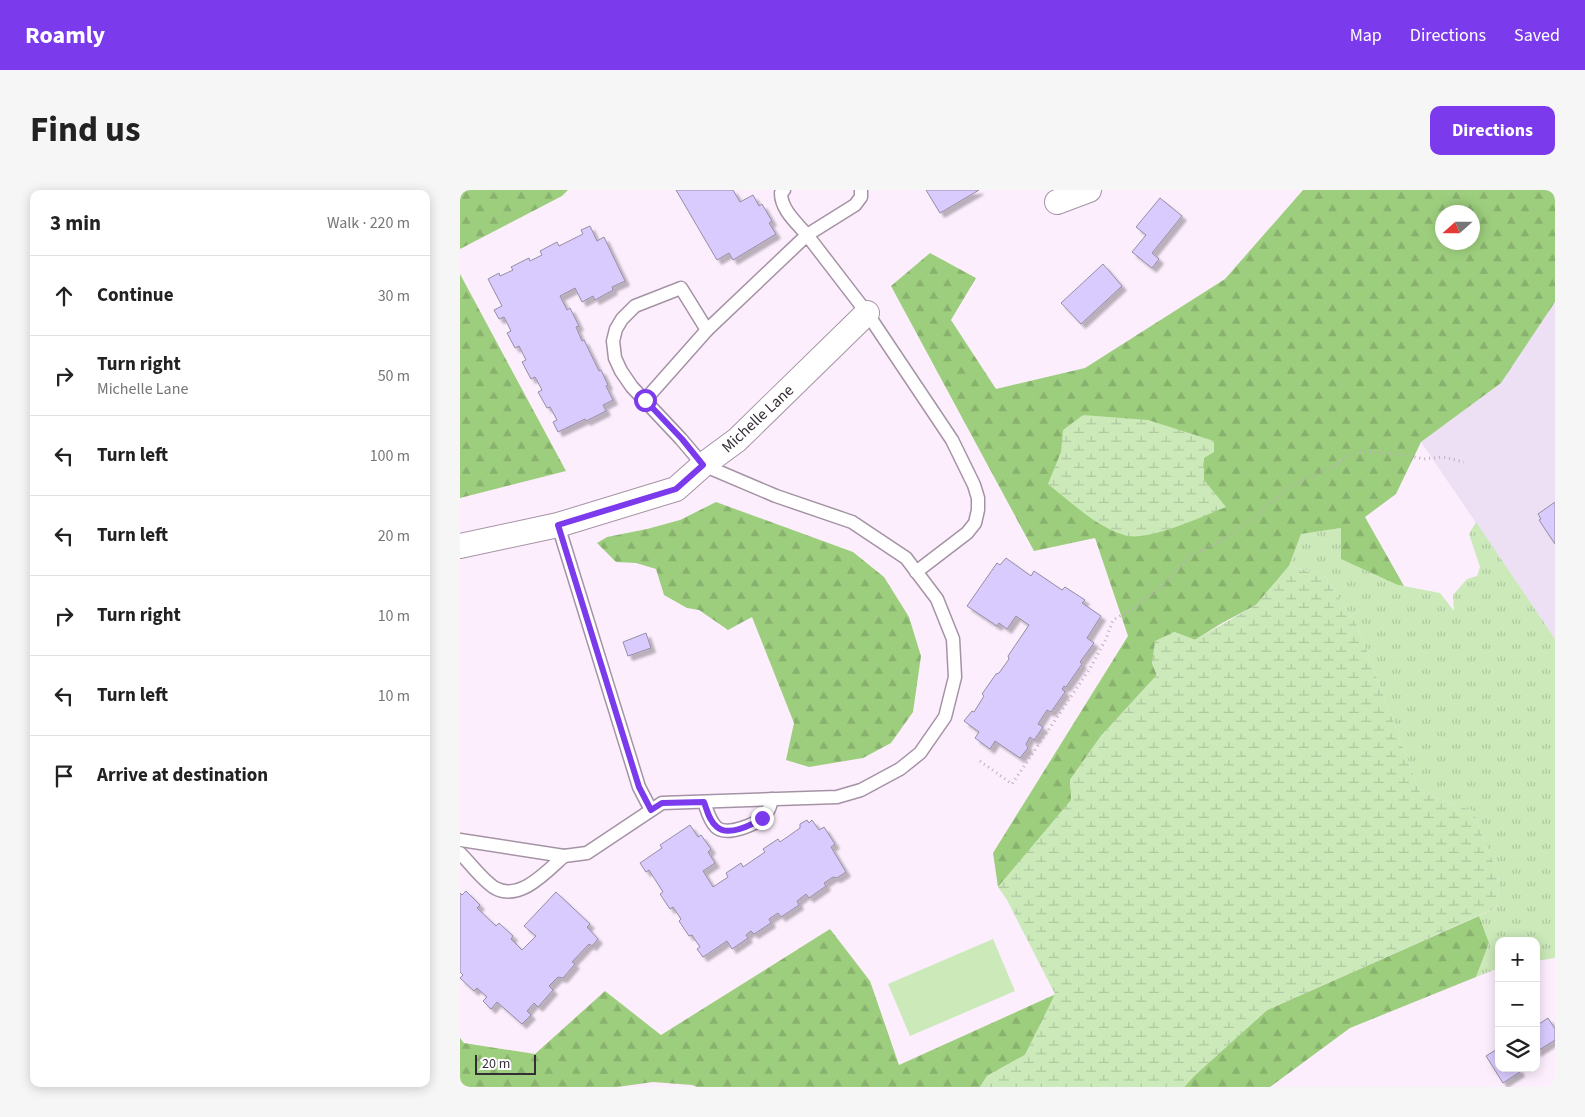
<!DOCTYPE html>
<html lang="en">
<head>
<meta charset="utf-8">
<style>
	:root { --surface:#fff; --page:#f6f6f6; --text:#222; --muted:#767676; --line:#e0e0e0; --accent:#7c3aed }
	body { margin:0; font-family:"Source Sans 3",sans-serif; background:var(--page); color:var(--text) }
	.controls { position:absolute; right:15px; bottom:15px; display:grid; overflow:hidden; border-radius:10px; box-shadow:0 2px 12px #0003 }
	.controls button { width:45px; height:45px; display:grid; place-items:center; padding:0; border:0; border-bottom:1px solid var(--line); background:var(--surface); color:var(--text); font:25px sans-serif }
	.compass { position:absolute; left:975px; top:15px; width:45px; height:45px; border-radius:50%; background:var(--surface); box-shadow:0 2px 12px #0003; rotate:249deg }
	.scale { position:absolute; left:15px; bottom:12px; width:61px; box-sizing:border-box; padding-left:5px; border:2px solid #352d35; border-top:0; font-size:14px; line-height:18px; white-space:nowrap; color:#352d35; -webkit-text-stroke:4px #fff; paint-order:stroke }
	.stop { position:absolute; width:15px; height:15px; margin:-11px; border:4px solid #7c3aed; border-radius:50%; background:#fff }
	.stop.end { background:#7c3aed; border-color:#fff; box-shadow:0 1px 5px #0008 }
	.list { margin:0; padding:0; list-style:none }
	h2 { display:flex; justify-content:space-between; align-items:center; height:65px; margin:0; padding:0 20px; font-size:21px }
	h2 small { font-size:16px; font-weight:400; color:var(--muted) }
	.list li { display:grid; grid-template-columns:32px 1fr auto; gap:15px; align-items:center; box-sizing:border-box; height:80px; padding:0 20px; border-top:1px solid var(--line) }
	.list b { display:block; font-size:19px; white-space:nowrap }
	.list p { margin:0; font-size:16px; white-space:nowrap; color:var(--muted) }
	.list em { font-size:16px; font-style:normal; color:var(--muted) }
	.icon { flex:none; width:28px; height:28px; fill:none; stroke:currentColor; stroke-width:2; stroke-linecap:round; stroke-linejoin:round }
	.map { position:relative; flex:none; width:1095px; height:897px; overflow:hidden; border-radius:10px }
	header { display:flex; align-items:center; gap:30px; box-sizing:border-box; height:70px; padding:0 25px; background:var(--accent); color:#fff }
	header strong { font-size:24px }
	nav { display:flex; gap:28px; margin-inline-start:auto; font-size:18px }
	.intro { display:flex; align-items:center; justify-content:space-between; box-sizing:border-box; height:120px; padding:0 30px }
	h1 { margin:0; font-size:35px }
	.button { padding:12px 22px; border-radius:10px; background:var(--accent); color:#fff; font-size:18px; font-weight:700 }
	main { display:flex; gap:30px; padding:0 30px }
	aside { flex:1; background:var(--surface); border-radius:10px; box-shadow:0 2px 12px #0003 }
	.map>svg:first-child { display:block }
</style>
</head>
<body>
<header>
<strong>Roamly</strong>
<nav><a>Map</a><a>Directions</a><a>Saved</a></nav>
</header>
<div class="intro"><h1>Find us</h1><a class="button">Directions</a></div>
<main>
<aside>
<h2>3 min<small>Walk · 220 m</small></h2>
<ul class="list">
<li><svg class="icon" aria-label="ahead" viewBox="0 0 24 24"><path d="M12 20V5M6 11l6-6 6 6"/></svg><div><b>Continue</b></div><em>30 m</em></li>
<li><svg class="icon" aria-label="right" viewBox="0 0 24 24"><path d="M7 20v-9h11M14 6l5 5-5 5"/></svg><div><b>Turn right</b><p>Michelle Lane</p></div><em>50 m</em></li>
<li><svg class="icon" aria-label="left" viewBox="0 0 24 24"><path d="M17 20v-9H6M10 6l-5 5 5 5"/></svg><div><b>Turn left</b></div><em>100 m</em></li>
<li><svg class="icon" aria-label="left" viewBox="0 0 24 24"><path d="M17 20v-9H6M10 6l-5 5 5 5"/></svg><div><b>Turn left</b></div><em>20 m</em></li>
<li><svg class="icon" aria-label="right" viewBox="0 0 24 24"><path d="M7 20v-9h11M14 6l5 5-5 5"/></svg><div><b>Turn right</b></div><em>10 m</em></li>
<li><svg class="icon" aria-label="left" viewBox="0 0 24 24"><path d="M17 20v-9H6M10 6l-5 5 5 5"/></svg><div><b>Turn left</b></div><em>10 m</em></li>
<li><svg class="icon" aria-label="arrive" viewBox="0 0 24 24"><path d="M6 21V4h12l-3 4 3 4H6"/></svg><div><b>Arrive at destination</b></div></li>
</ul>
</aside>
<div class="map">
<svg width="1095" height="897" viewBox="0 0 1095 897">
	<defs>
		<pattern id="grass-tufts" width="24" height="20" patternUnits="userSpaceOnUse" patternTransform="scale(1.25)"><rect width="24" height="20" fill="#cbe9b9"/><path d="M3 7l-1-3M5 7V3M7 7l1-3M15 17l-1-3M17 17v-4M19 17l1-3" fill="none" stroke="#afc8a0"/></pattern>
		<pattern id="forest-firs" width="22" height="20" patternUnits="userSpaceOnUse" patternTransform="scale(1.25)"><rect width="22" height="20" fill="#9dce7d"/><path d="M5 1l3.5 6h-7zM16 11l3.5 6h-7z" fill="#88b16d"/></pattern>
		<pattern id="wetland-marsh" width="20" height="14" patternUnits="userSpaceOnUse" patternTransform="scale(1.25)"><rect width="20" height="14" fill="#cbe9b9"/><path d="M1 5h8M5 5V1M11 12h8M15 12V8" fill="none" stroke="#afc8a0"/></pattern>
		<filter id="shadow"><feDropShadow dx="4.5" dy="4.5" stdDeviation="1" flood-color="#0004"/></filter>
	</defs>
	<rect width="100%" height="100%" fill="#fdeefd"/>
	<polygon fill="#ede0f4" points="1095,112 1095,449 961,252 1041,193"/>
	<polygon fill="url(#grass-tufts)" points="1016,332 1095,449 1095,768 1076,771 1076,751 1039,751 1039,778 1016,787 1029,753 1019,726 1036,718 1039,696 1038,685 1013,621 960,602 897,435 863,384 829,376 841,344 881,338 938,395 980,403 994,421 993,405 1007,389 1017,386 1020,377 1009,344"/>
	<g fill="url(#forest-firs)" fill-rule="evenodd">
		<polygon points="0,0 108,0 102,6 0,59"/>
		<path d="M843 0H1095V112L1041 193 961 252 936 304 905 327 944 396 938 395 881 369V338L841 344 829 376 796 415 762 433 735 450 714 442 692 473 697 485 641 546 610 590 612 610 538 697 533 663 668 446 635 348 574 361 431 96 470 63 516 88 491 130 536 199 625 178 765 89ZM982 22H1012V52H982Z"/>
		<polygon points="0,84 106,281 0,308"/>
		<polygon points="256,312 393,362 424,387 449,427 461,466 453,522 431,553 403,568 349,577 326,570 334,533 292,427 268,440 239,420 227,418 204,405 196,379 176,373 156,372 137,353 147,347 187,339 220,330"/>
		<polygon points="1019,726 1029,753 1016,787 890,838 810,897 724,897 735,885 807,820"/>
		<polygon points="370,739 410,791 439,875 596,804 565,865 527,886 520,897 237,897 232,895 193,892 157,897 0,897 0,848 4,853 75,864 145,801 201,845"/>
	</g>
	<g fill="url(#wetland-marsh)">
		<path d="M623 225 688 230 754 251V262L744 268V290L766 317C743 326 686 353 664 345 635 336 612 313 588 294L601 262 603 240Z"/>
		<polygon points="829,376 863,384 897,435 960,602 1013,621 1038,685 1039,696 1036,718 807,820 735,885 724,897 520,897 527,886 565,865 595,804 547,710 538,697 611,610 610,590 641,546 697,485 692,473 695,451 714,442 735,450 796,415"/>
	</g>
	<polygon fill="#cbe9b9" points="533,749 555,801 450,846 428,794"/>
	<g fill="#dacbfe" stroke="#948ea4" filter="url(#shadow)">
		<polygon points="216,0 273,0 280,12 293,5 299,16 302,14 312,31 309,33 316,44 273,70 269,63 257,70"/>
		<polygon points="466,0 519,0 480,23"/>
		<polygon points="700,8 722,26 692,63 699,69 692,78 672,62 686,45 676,37"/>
		<polygon points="130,36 137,51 144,47 165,91 152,97 153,100 135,110 133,106 122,112 115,98 100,106 107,120 110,118 119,136 116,137 122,151 124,150 139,181 141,180 148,195 146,196 153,210 143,215 146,221 126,231 125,229 98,242 93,232 97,230 90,217 87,218 78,202 82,200 75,187 71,189 62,172 66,170 59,156 55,158 47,143 51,141 44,127 39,129 34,120 42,116 28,89 39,83 40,86 53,80 51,77 69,68 70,71 82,65 80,61 97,52 99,56 123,44 121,40"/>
		<polygon points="643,74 662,96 621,134 601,113"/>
		<polygon points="1095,312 1095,354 1079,330 1081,329 1078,324"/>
		<polygon points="546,368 571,386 574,381 602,400 605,397 625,410 622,413 641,426 627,448 634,453 620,472 622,474 606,497 604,496 602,499 605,502 591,522 587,520 578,534 583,537 574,550 570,547 566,554 568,558 560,568 535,551 530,559 515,548 519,542 504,531 512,521 514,522 524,506 522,504 536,484 539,483 549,469 548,466 569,435 556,426 547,439 539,433 537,436 507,416 537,373 540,375"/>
		<polygon points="186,443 191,458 168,466 163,452"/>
		<polygon points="347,630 349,633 352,630 359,640 364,637 375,654 371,657 386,682 377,688 373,687 364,693 366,696 349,708 346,704 337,711 339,715 321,727 318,723 309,729 311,733 294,744 291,741 286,745 288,748 272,759 267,751 243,767 237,759 240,757 232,745 229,746 219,731 221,729 213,717 210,719 200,704 203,702 189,680 186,682 180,673 202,658 200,655 230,635 238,647 241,645 251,659 248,662 255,673 243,681 253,697 268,687 266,683 281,673 283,677 305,662 303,659 318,649 320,652 340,638 340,634"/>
		<polygon points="6,701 20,715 17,718 36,736 39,733 53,746 51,749 62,760 76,746 64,736 96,702 130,734 127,737 138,749 132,756 129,754 112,772 115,774 103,788 98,787 89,796 93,800 78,817 74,813 67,821 71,825 62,834 37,812 31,819 23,811 27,807 17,798 14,801 0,788 3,785 0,782 0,703 2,705"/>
		<polygon points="1088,828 1095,839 1095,850 1076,862 1076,842 1079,840 1076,836"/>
		<polygon points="1039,858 1039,878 1058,878 1060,882 1043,893 1026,866"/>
	</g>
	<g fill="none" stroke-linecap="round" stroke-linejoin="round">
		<g stroke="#a593a5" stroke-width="15">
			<g id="service">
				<path d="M324 0 321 3C321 20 337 33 347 45L395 15 401 7V0"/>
				<polyline points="185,210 247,140"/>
				<polyline points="98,335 179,597 191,620"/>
				<path d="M244 612C247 620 249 630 256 637 267 647 298 634 306 624 309 620 311 614 312 609"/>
				<polyline points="0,650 104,666 127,663 202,613 377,607 401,600 440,579 460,563 485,527 495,487 493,449 477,409 446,368 392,332 316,306 243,275 221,249 172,197 161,181 155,168 153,151 156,139 162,129 175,116 221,98 247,140 347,45 407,123 492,250 514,295 518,308 518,320 515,333 507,343 456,382"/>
				<path d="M0 663C10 673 23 691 35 698 60 712 87 681 104 666"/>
			</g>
		</g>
		<g stroke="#a593a5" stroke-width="26">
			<g id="minor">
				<polyline points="597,12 629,0"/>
				<polyline points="0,356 98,335 216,299 243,275 277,250 407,123"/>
			</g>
		</g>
		<polyline stroke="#bcafbc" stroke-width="3" stroke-dasharray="1 4" stroke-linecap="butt" points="520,571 552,594 629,480 646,449 653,430 677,416 706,393 730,365 765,349 798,325 829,297 873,276 898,261 938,264 964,269 983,267 1004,272"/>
		<use href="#service" stroke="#fff" stroke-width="12"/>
		<use href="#minor" stroke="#fff" stroke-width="24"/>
	</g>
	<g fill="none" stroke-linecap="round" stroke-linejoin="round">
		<path stroke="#7c3aed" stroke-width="6" d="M185 210 222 249 243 275 216 299 98 335 179 597 191 620 202 613 244 612C247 620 249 631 257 637 268 647 292 635 302 628"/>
	</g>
	<g text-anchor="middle" stroke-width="4" stroke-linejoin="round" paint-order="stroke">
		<g font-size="16" fill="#352d35" stroke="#fff">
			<text transform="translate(297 228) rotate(-43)" y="6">Michelle Lane</text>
		</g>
	</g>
</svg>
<div class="controls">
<button>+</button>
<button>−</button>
<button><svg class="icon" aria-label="layers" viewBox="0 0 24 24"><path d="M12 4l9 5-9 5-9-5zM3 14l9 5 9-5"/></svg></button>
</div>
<svg class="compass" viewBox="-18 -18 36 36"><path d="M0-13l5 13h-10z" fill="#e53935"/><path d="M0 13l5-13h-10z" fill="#767676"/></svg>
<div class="scale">20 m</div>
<div class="stop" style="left:185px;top:210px"></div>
<div class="stop end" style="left:302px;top:628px"></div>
</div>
</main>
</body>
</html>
